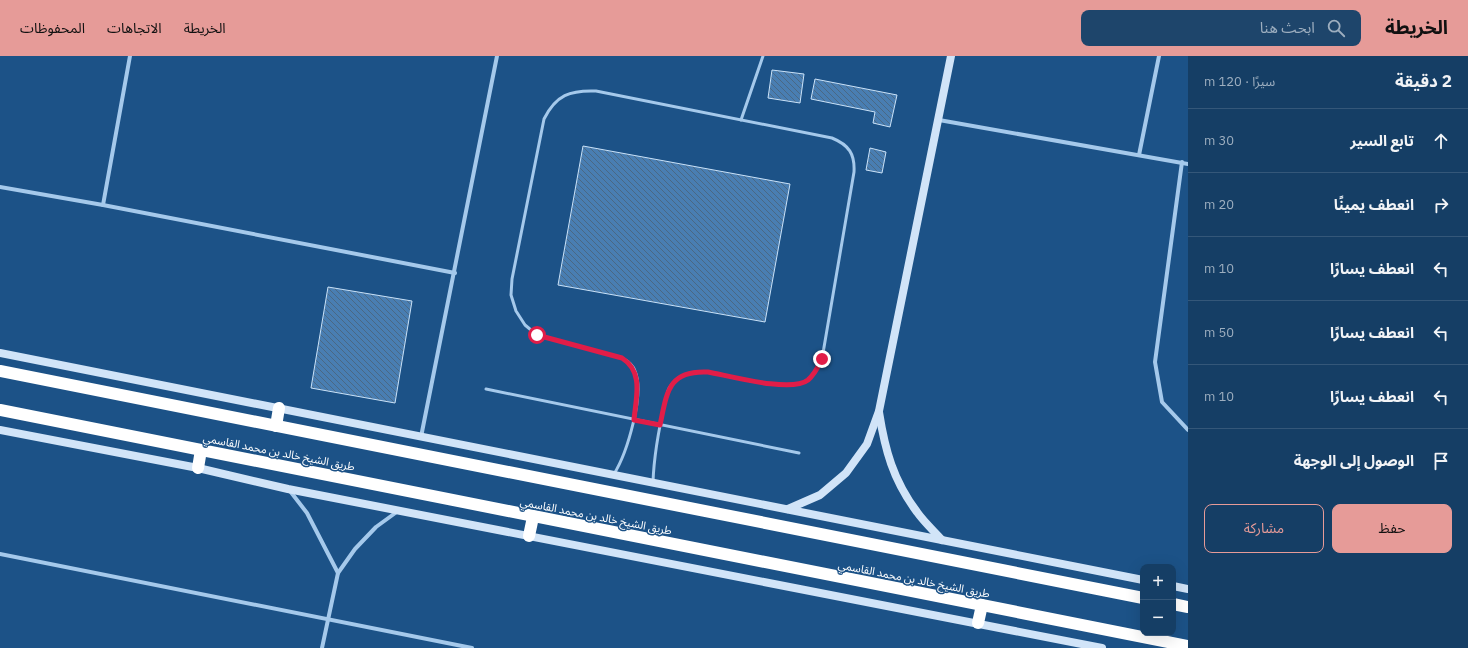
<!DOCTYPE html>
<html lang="ar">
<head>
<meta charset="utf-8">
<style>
	:root { --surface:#153e65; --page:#1e456b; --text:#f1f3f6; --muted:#9daebf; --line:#345779; --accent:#e69b98 }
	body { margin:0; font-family:"IBM Plex Sans","Noto Sans Arabic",sans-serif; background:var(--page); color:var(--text); direction:rtl }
	.controls { position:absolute; right:12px; bottom:12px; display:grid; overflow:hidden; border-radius:8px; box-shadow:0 4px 16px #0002 }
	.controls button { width:36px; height:36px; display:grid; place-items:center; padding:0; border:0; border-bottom:1px solid var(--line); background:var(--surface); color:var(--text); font:20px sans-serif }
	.stop { position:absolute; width:12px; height:12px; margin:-9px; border:3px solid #e11d48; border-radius:50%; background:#fff }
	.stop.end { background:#e11d48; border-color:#fff; box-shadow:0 1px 4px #0008 }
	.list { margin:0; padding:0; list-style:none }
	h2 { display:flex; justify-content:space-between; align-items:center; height:52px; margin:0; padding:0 16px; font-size:17px }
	h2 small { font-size:13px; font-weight:400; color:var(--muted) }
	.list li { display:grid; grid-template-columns:26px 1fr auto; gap:12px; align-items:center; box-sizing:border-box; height:64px; padding:0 16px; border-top:1px solid var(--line) }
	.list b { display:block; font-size:15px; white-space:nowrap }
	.list em { font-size:13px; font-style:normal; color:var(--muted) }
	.actions { display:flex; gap:8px; padding:12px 16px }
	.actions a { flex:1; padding:9px 0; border:1px solid var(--accent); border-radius:8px; text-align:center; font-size:14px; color:var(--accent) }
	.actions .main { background:var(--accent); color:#111 }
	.icon { flex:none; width:22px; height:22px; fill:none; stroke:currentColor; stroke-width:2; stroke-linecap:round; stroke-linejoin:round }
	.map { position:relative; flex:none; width:1188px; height:592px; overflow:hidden; direction:ltr }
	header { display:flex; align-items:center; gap:24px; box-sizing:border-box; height:56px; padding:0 20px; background:var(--accent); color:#111 }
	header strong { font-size:19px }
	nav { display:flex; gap:22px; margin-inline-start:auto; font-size:14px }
	.search { width:280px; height:36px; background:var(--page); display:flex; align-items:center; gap:10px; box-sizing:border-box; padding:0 14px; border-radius:8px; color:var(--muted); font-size:15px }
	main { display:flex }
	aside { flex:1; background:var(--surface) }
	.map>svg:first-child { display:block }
</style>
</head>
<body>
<header>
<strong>الخريطة</strong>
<div class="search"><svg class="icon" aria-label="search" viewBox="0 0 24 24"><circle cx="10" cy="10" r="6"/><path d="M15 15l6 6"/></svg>ابحث هنا</div>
<nav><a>الخريطة</a><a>الاتجاهات</a><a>المحفوظات</a></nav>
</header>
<main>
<aside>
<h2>2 دقيقة<small>سيرًا · 120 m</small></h2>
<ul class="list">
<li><svg class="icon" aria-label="ahead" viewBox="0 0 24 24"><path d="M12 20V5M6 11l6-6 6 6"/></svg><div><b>تابع السير</b></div><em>30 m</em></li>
<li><svg class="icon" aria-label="right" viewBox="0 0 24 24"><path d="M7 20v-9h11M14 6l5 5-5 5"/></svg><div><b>انعطف يمينًا</b></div><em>20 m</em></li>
<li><svg class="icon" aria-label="left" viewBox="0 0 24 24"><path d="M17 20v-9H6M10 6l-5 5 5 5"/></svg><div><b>انعطف يسارًا</b></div><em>10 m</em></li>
<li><svg class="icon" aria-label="left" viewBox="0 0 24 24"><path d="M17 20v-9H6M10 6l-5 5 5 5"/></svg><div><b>انعطف يسارًا</b></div><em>50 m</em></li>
<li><svg class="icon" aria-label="left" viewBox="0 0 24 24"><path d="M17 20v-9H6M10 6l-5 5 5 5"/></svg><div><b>انعطف يسارًا</b></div><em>10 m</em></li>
<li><svg class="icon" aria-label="arrive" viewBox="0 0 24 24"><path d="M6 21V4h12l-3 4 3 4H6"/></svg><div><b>الوصول إلى الوجهة</b></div></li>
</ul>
<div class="actions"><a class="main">حفظ</a><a>مشاركة</a></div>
</aside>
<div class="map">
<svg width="1188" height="592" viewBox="0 0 1188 592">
	<defs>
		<pattern id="building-back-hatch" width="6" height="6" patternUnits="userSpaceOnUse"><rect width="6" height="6" fill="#497eb2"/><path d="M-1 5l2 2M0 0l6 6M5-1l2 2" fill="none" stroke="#4a6884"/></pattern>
	</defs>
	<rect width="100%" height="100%" fill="#1c5287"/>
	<g fill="url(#building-back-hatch)" stroke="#cae2f8">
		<polygon points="772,14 804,18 800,47 768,42"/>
		<polygon points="815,23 897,39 890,71 873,67 875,56 811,43"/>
		<polygon points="583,90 790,128 765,266 558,229"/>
		<polygon points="870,92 886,96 882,117 866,114"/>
		<polygon points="328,231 412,245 395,347 311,332"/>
	</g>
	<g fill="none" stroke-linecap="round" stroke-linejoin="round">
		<g stroke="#a5c9eb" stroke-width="3">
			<polyline points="741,64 763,0"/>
			<polyline points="486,333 799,397"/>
			<path d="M614 418C627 397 645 338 635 315 633 309 628 305 622 302L537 279 525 269 516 255 511 239 512 223 544 63C556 39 570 34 596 35L832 82C849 89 855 98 854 116L822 303C818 311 815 318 808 324 791 337 730 320 708 316 694 315 678 318 670 331 667 335 667 341 665 346 659 372 654 398 653 426"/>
		</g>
		<g stroke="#a5c9eb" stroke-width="4">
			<polyline points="939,64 1188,108"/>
			<polyline points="1139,99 1159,0"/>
			<polyline points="1182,106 1155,306 1162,346 1188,374"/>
			<polyline points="0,131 103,149 455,217"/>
			<polyline points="103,149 130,0"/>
			<polyline points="421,381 497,0"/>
			<polyline points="290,435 307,457 338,517"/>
			<polyline points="0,498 472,592"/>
			<polyline points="322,592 338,517 355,493 376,471 398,455"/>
		</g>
		<g stroke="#d1e4f8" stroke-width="8">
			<polyline points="0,297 1143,524"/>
			<path d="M879 356C885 394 893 424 917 456 924 466 934 475 942 484"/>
			<polyline points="0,374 198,412 288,433 1102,592"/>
			<polyline points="788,453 820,439 846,417 867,388 879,355 951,0"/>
			<polyline points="1173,530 1188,533"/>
		</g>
		<g stroke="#fff" stroke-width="12">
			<polyline points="0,315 1143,542"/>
			<polyline points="0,354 1188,590"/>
			<polyline points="276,370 279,352"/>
			<polyline points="198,412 201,394"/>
			<polyline points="529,480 533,461"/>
			<polyline points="1173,548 1188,551"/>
			<polyline points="978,567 982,549"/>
		</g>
	</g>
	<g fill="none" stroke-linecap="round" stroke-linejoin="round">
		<path stroke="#e11d48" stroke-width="5" d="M537 279 622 302C644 316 636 341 634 364L660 369C667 336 668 314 708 316 730 320 791 337 808 324 815 318 818 311 822 303"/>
	</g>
	<g text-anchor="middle" stroke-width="3" stroke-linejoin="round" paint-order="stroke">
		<g font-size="11" fill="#fff" stroke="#1c5287">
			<text transform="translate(279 396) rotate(11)" y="4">طريق الشيخ خالد بن محمد القاسمي</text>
			<text transform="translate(596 460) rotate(11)" y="4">طريق الشيخ خالد بن محمد القاسمي</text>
			<text transform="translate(914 523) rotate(11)" y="4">طريق الشيخ خالد بن محمد القاسمي</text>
		</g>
	</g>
</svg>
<div class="controls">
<button>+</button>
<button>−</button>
</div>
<div class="stop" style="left:537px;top:279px"></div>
<div class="stop end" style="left:822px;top:303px"></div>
</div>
</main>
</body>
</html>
